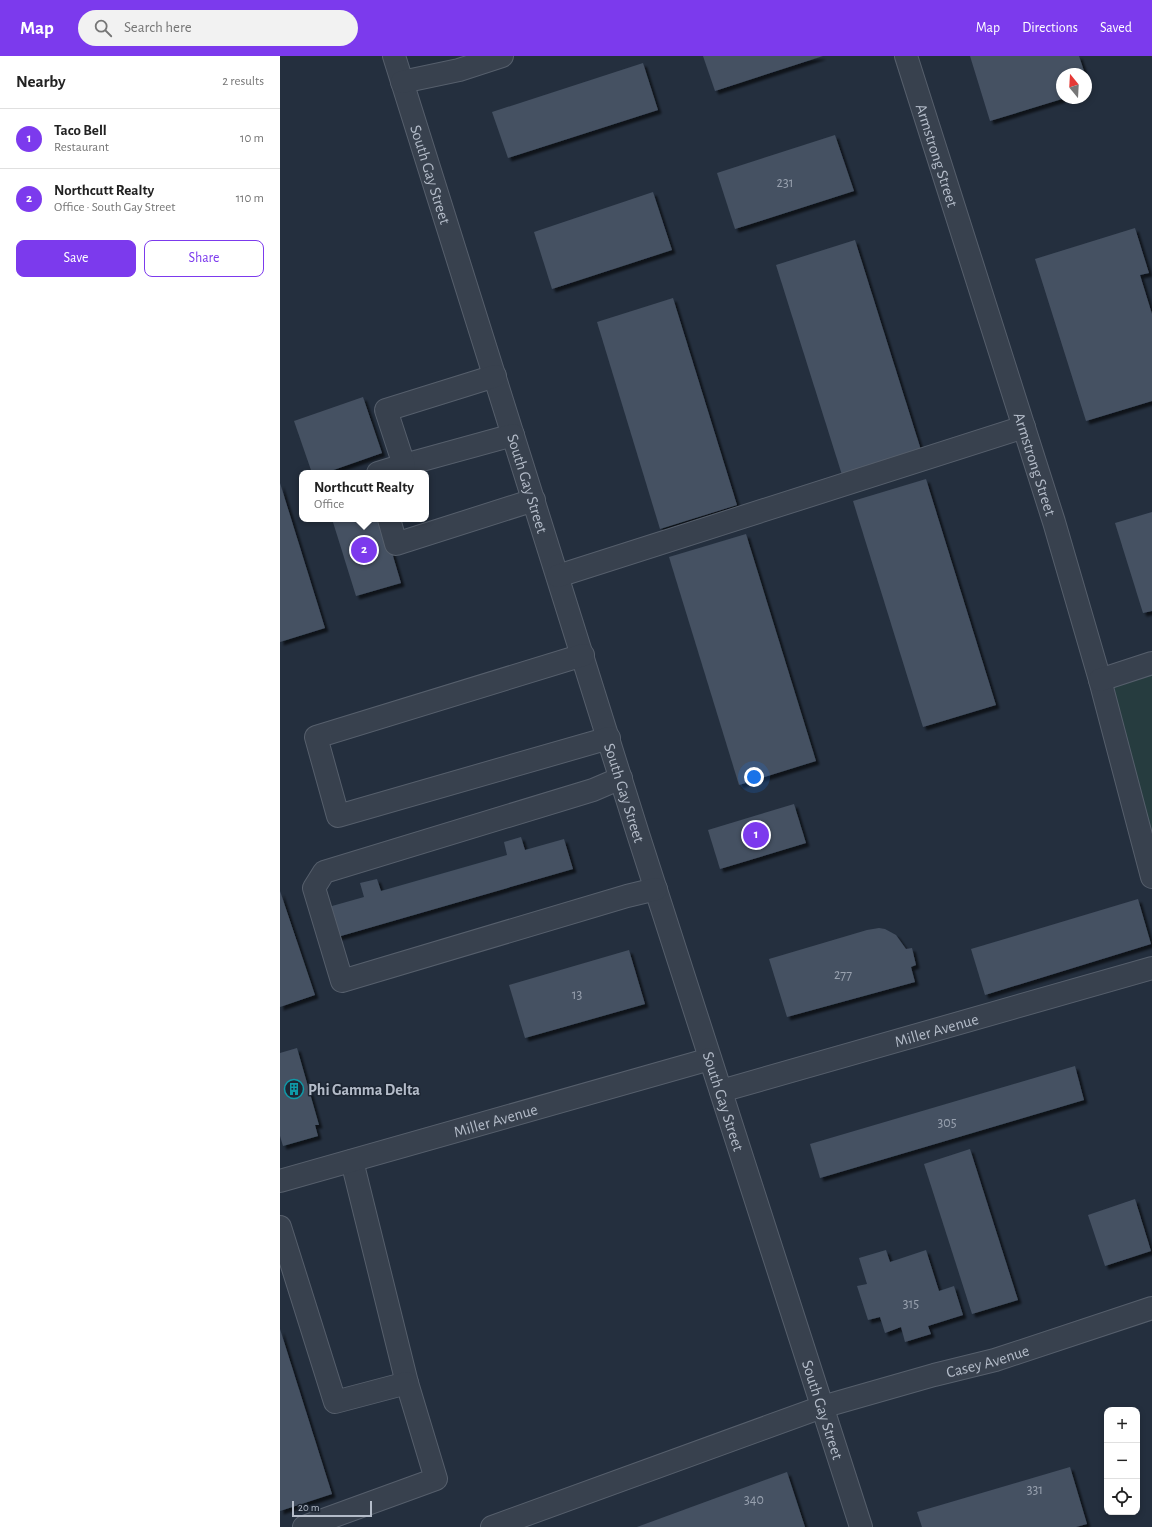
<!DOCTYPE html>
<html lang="en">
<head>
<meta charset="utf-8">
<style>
	:root { --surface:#fff; --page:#f2f2f2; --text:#222; --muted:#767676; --line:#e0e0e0; --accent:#7c3aed }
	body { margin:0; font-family:"Alegreya Sans",sans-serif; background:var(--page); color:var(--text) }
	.controls { position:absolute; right:12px; bottom:12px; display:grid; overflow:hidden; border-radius:8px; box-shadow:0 2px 6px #0003 }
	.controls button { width:36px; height:36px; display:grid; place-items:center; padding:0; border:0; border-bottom:1px solid var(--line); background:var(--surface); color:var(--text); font:20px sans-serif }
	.compass { position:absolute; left:776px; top:12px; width:36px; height:36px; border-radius:50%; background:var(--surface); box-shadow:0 2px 6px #0003; rotate:342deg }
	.scale { position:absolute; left:12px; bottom:10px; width:80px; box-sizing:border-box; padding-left:4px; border:2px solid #b4bcc9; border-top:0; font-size:11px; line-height:14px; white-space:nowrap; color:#b4bcc9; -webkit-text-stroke:3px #1d2633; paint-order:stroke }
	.you { position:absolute; left:474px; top:721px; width:14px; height:14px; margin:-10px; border:3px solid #fff; border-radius:50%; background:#1a73e8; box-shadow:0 0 0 6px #1a73e833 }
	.badge { display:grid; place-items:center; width:26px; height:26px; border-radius:50%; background:var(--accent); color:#fff; font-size:13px; font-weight:700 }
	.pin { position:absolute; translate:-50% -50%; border:2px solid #fff; box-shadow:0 1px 4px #0006 }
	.popup { position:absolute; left:19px; top:414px; width:130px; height:52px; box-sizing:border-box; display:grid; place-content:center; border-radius:8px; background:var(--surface); filter:drop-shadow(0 1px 3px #0005); font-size:13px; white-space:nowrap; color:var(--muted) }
	.popup b { font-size:15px; color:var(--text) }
	.popup::after { content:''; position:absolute; left:50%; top:100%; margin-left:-8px; border:8px solid transparent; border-top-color:var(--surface) }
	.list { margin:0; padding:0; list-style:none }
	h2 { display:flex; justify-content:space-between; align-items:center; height:52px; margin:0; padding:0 16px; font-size:17px }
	h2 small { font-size:13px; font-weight:400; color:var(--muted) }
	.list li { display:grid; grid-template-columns:26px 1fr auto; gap:12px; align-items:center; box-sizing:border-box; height:60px; padding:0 16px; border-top:1px solid var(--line) }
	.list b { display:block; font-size:15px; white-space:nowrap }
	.list p { margin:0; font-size:13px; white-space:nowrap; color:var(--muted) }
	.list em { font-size:13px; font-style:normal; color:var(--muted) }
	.actions { display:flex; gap:8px; padding:12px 16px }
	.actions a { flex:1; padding:9px 0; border:1px solid var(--accent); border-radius:8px; text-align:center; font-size:14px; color:var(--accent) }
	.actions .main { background:var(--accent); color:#fff }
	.icon { flex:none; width:22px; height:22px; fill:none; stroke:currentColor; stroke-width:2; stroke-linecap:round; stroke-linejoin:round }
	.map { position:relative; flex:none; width:872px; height:1471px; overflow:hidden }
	header { display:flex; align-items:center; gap:24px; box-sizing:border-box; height:56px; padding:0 20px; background:var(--accent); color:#fff }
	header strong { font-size:19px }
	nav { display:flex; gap:22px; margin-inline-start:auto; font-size:14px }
	.search { width:280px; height:36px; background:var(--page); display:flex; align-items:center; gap:10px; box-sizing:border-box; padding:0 14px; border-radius:22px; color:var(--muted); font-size:15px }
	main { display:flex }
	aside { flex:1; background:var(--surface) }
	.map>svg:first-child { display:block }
</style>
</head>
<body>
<header>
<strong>Map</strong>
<div class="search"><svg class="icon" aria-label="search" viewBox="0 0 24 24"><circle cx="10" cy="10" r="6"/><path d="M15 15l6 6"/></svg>Search here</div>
<nav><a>Map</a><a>Directions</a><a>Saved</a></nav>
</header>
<main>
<aside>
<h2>Nearby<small>2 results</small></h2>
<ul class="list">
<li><span class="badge">1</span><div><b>Taco Bell</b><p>Restaurant</p></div><em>10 m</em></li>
<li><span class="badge">2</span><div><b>Northcutt Realty</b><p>Office · South Gay Street</p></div><em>110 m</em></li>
</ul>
<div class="actions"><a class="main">Save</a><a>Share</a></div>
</aside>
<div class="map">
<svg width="872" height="1471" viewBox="0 0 872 1471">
	<defs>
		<filter id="shadow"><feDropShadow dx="3.5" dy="3.5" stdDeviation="1" flood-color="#0009"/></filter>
	</defs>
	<rect width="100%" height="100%" fill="#242f3e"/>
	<polygon fill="#263c3f" points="872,607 872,821 820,624"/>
	<g fill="#455162" filter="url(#shadow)">
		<polygon points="423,0 543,0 435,35"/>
		<polygon points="690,0 799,0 805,18 782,18 782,43 710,65"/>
		<polygon points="363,7 378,54 228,102 212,56"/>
		<polygon points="555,79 574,135 455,173 437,117"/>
		<polygon points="373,136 392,194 272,233 254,176"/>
		<polygon points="855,172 869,217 860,219 872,258 872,345 806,365 755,203"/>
		<polygon points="575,184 641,394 562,419 496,209"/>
		<polygon points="393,242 457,449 380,473 317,266"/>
		<polygon points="83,341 102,397 45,417 32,417 14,365"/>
		<polygon points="646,423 716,649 643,671 573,445"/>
		<polygon points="0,427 45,572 0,586"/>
		<polygon points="872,456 872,555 863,557 835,467"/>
		<polygon points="52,463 102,463 121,527 76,540"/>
		<polygon points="466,478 536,705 459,729 389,501"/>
		<polygon points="514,748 526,787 440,813 428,774"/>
		<polygon points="241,781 245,794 284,783 293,813 54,882 45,852 84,841 80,827 97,823 101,835 227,799 224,786"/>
		<polygon points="0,835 35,939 0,951"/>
		<polygon points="858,843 871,888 705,939 691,893"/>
		<polygon points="599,872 605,873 616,879 626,893 632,892 636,909 631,911 635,926 507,961 489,903 587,874"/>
		<polygon points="349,894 365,948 245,982 229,929"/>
		<polygon points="17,992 39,1069 35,1069 38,1080 3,1090 0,1080 0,997"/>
		<polygon points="795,1010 804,1044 540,1122 530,1088"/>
		<polygon points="690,1093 738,1244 692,1258 644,1108"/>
		<polygon points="855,1143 871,1195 825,1210 808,1159"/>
		<polygon points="606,1194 610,1206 646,1194 659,1235 674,1230 683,1259 648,1270 651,1278 625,1286 621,1271 605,1277 600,1261 588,1264 577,1230 587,1228 579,1202"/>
		<polygon points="0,1273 52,1438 0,1455"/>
		<polygon points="790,1411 807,1468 796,1471 642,1471 637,1456"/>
		<polygon points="507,1416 525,1471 357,1471"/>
	</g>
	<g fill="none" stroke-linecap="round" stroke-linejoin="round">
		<g stroke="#565f6c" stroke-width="24">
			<g id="minor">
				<path id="s1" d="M114 0 358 778 581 1471"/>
				<path id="s2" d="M626 0 774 466 820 624 872 821"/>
				<polyline points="122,26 179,14 222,0"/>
				<polyline points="124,409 233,379"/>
				<polyline points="98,417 124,409 106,354 215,320"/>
				<polyline points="109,463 116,488 254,444"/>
				<polyline points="278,520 744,371"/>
				<polyline points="303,599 36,681 58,760 329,682"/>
				<polyline points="820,624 872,607"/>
				<polyline points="341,722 313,734 44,816 34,832 62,925 347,840 376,833"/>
				<path id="s3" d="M441 1035 872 912"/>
				<polyline points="72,1105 127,1327"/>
				<path id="s4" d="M0 1125 430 1003"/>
				<polyline points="0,1171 55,1346 127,1327 156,1423 24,1471"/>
				<path id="s5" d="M212 1471 542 1351 654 1319 715 1304 872 1252"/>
			</g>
		</g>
		<use href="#minor" stroke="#38414e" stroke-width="22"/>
	</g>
	<defs>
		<g id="building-ring" transform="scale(1)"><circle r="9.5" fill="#1d2633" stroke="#0f9aa8" stroke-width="1.5"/><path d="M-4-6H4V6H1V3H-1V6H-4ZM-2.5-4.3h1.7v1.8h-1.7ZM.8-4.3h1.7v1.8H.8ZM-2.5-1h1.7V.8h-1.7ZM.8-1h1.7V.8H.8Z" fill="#0f9aa8"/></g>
	</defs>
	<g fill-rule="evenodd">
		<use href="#building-ring" x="14" y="1033"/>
	</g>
	<g text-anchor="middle" stroke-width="3" stroke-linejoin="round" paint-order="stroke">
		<g font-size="14" fill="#98a1af">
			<text x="505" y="131">231</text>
			<text x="563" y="923">277</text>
			<text x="297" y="943">13</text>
			<text x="667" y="1071">305</text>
			<text x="631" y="1252">315</text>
			<text x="755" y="1438">331</text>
			<text x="474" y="1448">340</text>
		</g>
		<g font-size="16" fill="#b4bcc9" stroke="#1d2633">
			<text dy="6" stroke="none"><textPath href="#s2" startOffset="104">Armstrong Street</textPath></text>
			<text dy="6" stroke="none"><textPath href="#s1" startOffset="124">South Gay Street</textPath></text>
			<text dy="6" stroke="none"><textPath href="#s2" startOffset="428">Armstrong Street</textPath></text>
			<text dy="6" stroke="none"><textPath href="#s1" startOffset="448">South Gay Street</textPath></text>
			<text dy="6" stroke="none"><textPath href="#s1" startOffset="772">South Gay Street</textPath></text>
			<text dy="6" stroke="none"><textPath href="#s3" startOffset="224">Miller Avenue</textPath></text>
			<text dy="6" stroke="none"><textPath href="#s1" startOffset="1096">South Gay Street</textPath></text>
			<text dy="6" stroke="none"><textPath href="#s4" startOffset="224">Miller Avenue</textPath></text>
			<text dy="6" stroke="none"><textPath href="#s5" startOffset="523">Casey Avenue</textPath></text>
			<text dy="6" stroke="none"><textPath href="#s1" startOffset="1420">South Gay Street</textPath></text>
		</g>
		<g font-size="16" font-weight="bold" fill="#b4bcc9" stroke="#1d2633" text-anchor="start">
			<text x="28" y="1039">Phi Gamma Delta</text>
		</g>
	</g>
</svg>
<div class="controls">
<button>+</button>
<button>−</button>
<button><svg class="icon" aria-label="locate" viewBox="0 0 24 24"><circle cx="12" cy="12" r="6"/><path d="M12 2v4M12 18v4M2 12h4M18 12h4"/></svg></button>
</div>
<svg class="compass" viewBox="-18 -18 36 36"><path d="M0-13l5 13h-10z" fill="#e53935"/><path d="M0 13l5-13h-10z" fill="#767676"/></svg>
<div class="scale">20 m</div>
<div class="you"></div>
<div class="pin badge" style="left:476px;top:779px">1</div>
<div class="pin badge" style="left:84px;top:494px">2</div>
<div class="popup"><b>Northcutt Realty</b>Office</div>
</div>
</main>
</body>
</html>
